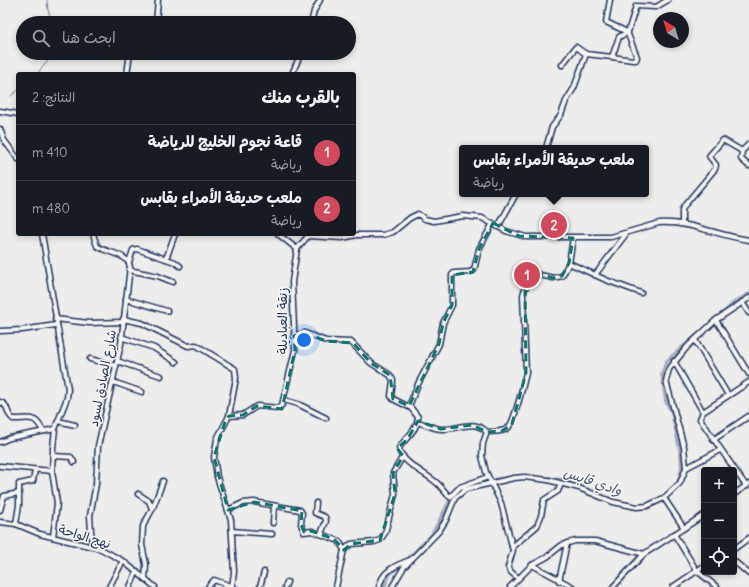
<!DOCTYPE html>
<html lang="ar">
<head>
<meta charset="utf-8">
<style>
	:root { --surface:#171b24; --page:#20242c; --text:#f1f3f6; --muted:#9ea1a6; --line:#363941; --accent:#d1495b }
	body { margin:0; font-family:Delius,"Playpen Sans Arabic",sans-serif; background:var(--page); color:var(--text); direction:rtl }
	.controls { position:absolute; right:12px; bottom:12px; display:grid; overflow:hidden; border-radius:4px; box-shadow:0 2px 6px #0003 }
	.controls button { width:36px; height:36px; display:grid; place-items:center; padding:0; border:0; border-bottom:1px solid var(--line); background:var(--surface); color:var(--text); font:20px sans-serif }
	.compass { position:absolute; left:653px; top:12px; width:36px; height:36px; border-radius:50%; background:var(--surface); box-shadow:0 2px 6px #0003; rotate:322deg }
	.you { position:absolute; left:304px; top:340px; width:14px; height:14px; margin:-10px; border:3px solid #fff; border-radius:50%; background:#1a73e8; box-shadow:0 0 0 6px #1a73e833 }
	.badge { display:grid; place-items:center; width:26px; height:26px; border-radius:50%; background:var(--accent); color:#fff; font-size:13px; font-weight:700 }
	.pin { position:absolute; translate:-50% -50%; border:2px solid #fff; box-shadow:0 1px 4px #0006 }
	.popup { position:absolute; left:459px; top:145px; width:190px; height:52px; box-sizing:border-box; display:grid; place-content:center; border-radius:4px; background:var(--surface); filter:drop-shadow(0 1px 3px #0005); font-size:13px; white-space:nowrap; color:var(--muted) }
	.popup b { font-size:15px; color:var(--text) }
	.popup::after { content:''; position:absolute; left:50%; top:100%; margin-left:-8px; border:8px solid transparent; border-top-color:var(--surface) }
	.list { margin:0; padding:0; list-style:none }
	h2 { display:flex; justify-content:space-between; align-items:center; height:52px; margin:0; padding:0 16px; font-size:17px }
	h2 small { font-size:13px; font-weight:400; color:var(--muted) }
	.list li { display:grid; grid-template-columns:26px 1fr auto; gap:12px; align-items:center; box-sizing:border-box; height:56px; padding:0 16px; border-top:1px solid var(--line) }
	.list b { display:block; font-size:15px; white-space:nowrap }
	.list p { margin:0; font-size:13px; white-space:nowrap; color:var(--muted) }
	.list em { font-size:13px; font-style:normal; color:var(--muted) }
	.icon { flex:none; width:22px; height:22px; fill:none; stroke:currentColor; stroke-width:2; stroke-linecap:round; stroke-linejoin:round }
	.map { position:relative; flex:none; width:749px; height:587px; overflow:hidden; direction:ltr }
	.search { position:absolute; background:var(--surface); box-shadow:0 2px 6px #0003; left:16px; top:16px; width:340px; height:44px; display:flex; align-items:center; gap:10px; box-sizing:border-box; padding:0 14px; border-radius:22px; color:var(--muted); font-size:15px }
	.panel { position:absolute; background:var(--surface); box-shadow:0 2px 6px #0003; left:16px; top:72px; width:340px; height:164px; border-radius:4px; direction:rtl }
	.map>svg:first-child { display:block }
</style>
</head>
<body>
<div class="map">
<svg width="749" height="587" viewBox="0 0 749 587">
	<rect width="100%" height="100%" fill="#edeeec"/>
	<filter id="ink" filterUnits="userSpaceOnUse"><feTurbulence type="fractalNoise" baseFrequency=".025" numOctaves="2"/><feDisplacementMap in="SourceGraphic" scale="8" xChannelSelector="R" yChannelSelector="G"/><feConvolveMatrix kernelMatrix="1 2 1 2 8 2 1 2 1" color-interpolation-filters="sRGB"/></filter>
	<g filter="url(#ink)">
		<polygon fill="#ced2d7" stroke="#74809a" points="547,217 564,221 561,233 544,229"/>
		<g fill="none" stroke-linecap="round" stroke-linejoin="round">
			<g stroke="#6e7a96" stroke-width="1">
				<polyline points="47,0 48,10 53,23"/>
				<polyline points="37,74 47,62 51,53"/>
				<polyline points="11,96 18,90"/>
			</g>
			<g stroke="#a5acbc" stroke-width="4">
				<polyline points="719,317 734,303 749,294"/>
				<polyline points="544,478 564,480 581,488"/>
				<polyline points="678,483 682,468 681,454 672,412 666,401 662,374 667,361 698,334"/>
				<polyline points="465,487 499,479 515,477"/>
				<polyline points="405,562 432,535 453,495"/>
				<polyline points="384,587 390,573 400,566"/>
			</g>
			<g stroke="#1b2f5e" stroke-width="7">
				<g id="minor">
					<polyline points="610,0 606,22 627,32 637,57 636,60 633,60 612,57"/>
					<polyline points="156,23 158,0"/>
					<polyline points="311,23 314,11 320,0"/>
					<polyline points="562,65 576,47 586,54 612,57 619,37 628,32 636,6 656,7 668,0"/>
					<polyline points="127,74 130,53"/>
					<polyline points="292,74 301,53"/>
					<polyline points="0,111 18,114"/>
					<polyline points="0,129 4,140 18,159"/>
					<polyline points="546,148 552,127 561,115 566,101 574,88 586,54"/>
					<polyline points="742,151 741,159 749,166"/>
					<polyline points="682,224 682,210 684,206 715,169 716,165 709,156 723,140 742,151 749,144"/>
					<polyline points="498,227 516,194"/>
					<polyline points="42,234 68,389 67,398 55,429 53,448 52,471 57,503 53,537"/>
					<path d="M278 234 297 249 308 236 342 238 357 235H383L393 232 410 218 418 214 425 219 434 221 463 216 482 218 506 231 526 237H611L659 223C690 221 718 236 749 240"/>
					<polyline points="166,259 175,234"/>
					<polyline points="129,262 133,250 137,249 175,262 180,266"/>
					<polyline points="569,263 606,280 641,293"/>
					<polyline points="129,270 158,276 173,282"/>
					<polyline points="595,275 626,234"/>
					<polyline points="126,299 167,311"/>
					<polyline points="742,302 749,313"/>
					<polyline points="55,319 89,323 123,322"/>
					<polyline points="123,319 142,323 188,346 196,345 235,369 236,378 229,416 217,439 214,457 217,477 231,520 234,572 232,587"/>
					<polyline points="716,320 749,374"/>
					<polyline points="0,331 22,330 56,325"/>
					<path d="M294 336 305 333 326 341 351 342 371 363 390 375 393 380 391 396 393 399 411 408 418 417C418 430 405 438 399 448 400 462 427 474 437 483 442 487 445 493 450 497L460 487 488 477"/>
					<polyline points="121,337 154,348 176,362"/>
					<polyline points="695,340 728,395"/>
					<polyline points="90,359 116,366"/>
					<polyline points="117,361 161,376"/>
					<polyline points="674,361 703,412"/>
					<polyline points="113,382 142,392"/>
					<polyline points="284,400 298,404 326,418"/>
					<path d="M0 402C9 404 6 414 13 419 29 420 34 413 43 431"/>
					<polyline points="409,406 418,384 439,344 443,323 452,305 452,275 454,273 470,272 474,270 479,249 493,223"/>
					<polyline points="229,416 243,415 257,406 278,408 282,405 295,350 292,282 297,249"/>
					<polyline points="58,421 75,425"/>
					<path d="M418 422C425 424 434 429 442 429 458 430 473 418 487 432"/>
					<polyline points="713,440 749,416"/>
					<polyline points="0,442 10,438 55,429"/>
					<polyline points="53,456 71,457 74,462"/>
					<polyline points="0,466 52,471"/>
					<polyline points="686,468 720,450"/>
					<polyline points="746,486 700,419 703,412 749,382"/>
					<polyline points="138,494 149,501 152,509"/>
					<polyline points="734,494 749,484"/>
					<polyline points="664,498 684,528"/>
					<polyline points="316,503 315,513 325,517 326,521 321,534"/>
					<polyline points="0,510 4,496 19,493 19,484 33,481 35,470"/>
					<polyline points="228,510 243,503 254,502 300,510 302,513 301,524 304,532 312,531 334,539 339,541 344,550"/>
					<polyline points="0,522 16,524 40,534 101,549 123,561 155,587"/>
					<polyline points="273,523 274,506"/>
					<polyline points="16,524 19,505 19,493"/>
					<polyline points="232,531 272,534"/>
					<polyline points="674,534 697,571 717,587"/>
					<path d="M92 546 90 516 96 484 98 446 121 344 130 267C128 253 106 253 97 246L93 234"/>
					<polyline points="512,547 537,526 541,516 544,500 558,491 561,484"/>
					<polyline points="734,549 749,538"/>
					<polyline points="734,561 749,574"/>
					<polyline points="532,565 573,587"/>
					<path d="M518 578 511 572 508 567 513 550 501 503 486 472 482 456 483 443 487 432C494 431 502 433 508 428 514 423 524 382 526 373L523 295C525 286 528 279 536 274L553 278 562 276 569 263 573 238"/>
					<polyline points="145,579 146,564 142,545 143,526 152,510 163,481"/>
					<polyline points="559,581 567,543"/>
					<polyline points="109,587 123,561"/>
					<polyline points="130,587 137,571"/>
					<polyline points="208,587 214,580 234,587"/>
					<polyline points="260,587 264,572"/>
					<polyline points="285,587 287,582"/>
					<polyline points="336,587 344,550 351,544 374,542 380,540 385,533 395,494 393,473 403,456"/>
					<path d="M379 587C382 571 396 565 410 560"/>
					<polyline points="392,587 404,567 439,531 446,520 455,498 466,489 514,478 524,477 548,480 579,488 613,502 637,507 647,506 664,498 680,483 686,468 684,447 666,381 669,369 688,346 716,320 749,298"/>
					<polyline points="510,587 532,565 547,557 562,545 575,541 595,541 644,554"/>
					<polyline points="613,587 644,554 704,515"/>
					<polyline points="673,587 704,566"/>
				</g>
			</g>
			<use href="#minor" stroke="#f6f6f2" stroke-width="4"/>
		</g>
	</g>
	<path fill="none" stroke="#0f766e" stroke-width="3" stroke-dasharray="8 5" stroke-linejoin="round" d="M493 223 519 236 573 238 569 263 562 276 553 278 537 273 525 287 526 373 512 424 502 431 487 432 472 425 441 429 418 421 407 440 397 448 403 456 393 473 395 494 380 540 351 544 344 550 334 539 311 531 304 532 301 524 302 511 254 502 228 510 214 457 225 422 229 416 243 415 257 406 282 409 295 350 294 336 305 333 326 341 353 343 371 363 390 375 393 399 409 406 439 344 443 323 452 305V275L473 272 479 249Z"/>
	<g text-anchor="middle" stroke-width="3" stroke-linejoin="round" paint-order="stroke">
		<g font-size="13" fill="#1b2f5e" stroke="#f6f6f2">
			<text transform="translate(282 321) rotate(-90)" y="5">زنقة العباديلة</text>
			<text transform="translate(102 378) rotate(-79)" y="5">شارع الصادق لسود</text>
			<text transform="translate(85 536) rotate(17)" y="5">نهج الواحة</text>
		</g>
		<g font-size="14" font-style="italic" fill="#44547a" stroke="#f6f6f2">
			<text transform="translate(593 481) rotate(19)" y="5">وادي قابس</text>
		</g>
	</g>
</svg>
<div class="controls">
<button>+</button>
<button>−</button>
<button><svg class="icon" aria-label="locate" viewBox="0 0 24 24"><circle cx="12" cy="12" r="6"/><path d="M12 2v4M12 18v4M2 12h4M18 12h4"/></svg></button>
</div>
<svg class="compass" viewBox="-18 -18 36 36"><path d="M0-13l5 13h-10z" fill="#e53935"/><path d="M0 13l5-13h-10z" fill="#9ea1a6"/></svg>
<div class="you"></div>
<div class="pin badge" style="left:527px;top:275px">1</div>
<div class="pin badge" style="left:554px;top:225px">2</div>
<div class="popup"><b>ملعب حديقة الأمراء بقابس</b>رياضة</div>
<div class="search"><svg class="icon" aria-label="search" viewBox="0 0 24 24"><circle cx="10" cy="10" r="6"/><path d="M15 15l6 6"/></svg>ابحث هنا</div>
<section class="panel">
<h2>بالقرب منك<small>النتائج: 2</small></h2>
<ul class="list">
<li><span class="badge">1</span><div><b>قاعة نجوم الخليج للرياضة</b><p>رياضة</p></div><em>410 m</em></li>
<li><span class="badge">2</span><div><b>ملعب حديقة الأمراء بقابس</b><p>رياضة</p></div><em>480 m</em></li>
</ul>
</section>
</div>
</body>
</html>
